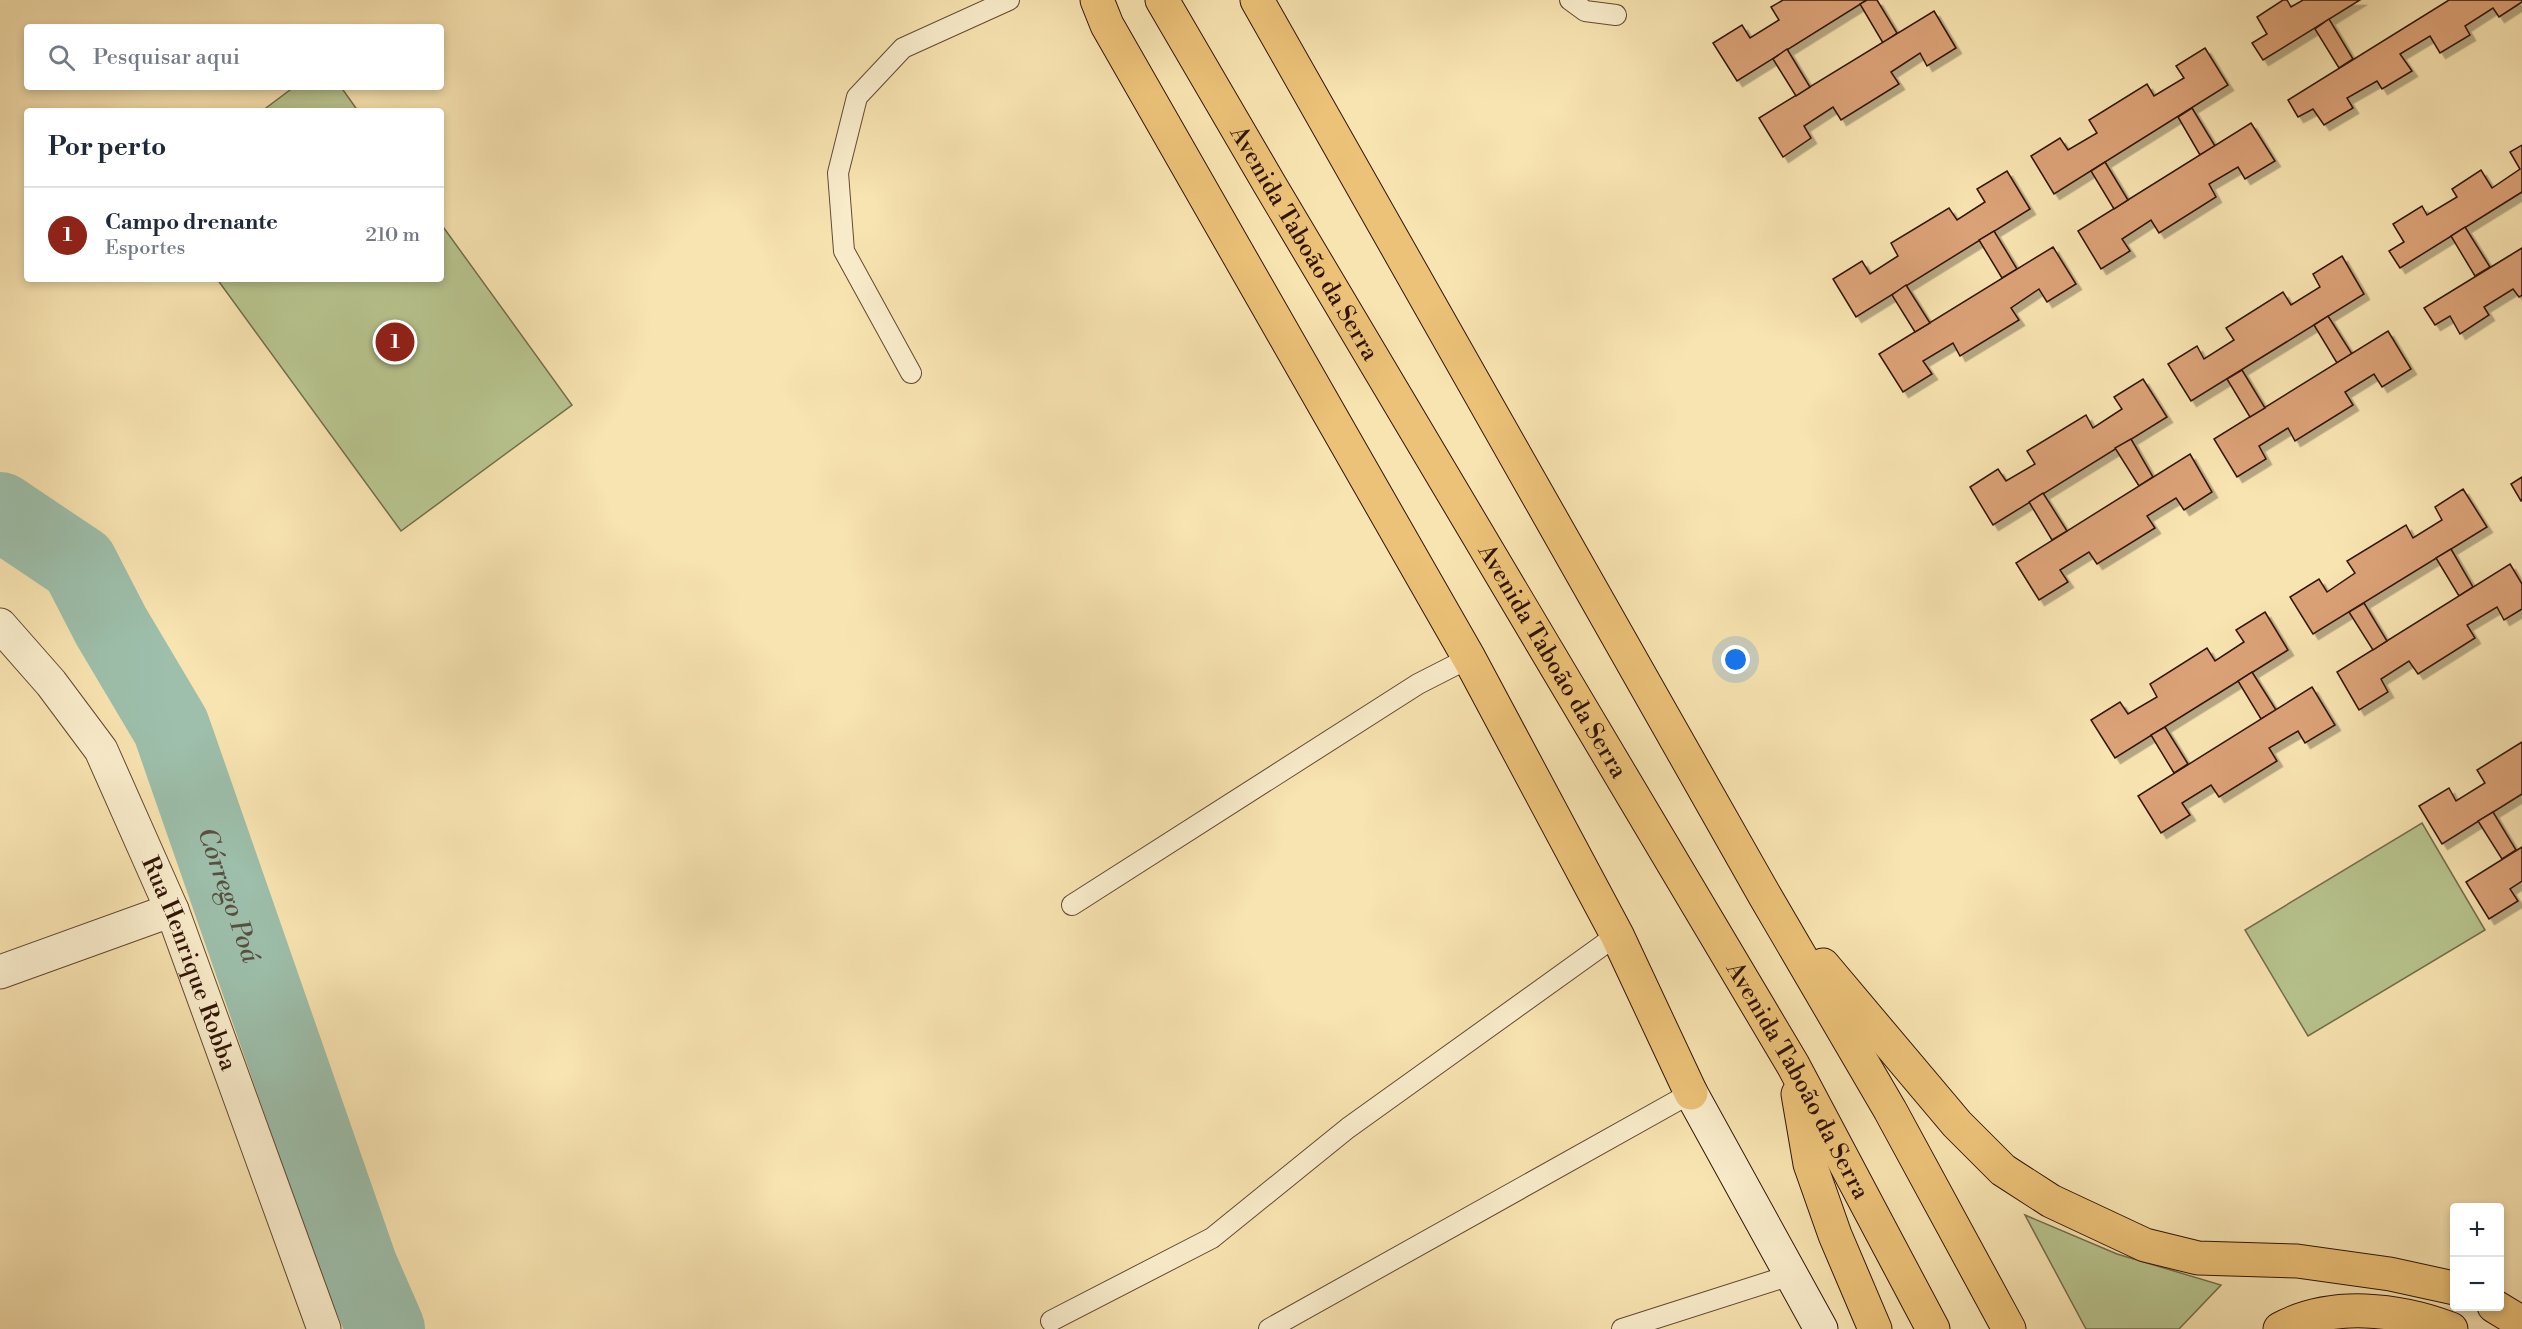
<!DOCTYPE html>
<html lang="pt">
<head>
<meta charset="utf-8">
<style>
	:root { --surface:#fff; --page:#f2f2f3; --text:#1f2937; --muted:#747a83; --line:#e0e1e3; --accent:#8f2418 }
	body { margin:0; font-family:"Libre Bodoni",serif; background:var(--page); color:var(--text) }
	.controls { position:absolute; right:18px; bottom:18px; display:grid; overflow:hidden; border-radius:6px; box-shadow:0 3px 9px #0003 }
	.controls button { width:54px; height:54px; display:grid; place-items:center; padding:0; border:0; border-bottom:2px solid var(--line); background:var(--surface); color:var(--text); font:30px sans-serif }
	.you { position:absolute; left:1736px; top:660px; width:21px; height:21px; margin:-15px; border:4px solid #fff; border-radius:50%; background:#1a73e8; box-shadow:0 0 0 9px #1a73e833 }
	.badge { display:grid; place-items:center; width:39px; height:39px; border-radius:50%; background:var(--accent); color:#fff; font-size:20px; font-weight:700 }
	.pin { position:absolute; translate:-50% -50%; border:3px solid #fff; box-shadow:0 2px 6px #0006 }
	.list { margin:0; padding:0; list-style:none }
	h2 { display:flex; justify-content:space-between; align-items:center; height:78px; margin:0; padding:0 24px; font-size:26px }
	h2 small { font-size:20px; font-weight:400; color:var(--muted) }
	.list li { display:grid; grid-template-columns:39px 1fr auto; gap:18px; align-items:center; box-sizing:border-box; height:96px; padding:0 24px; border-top:2px solid var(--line) }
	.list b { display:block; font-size:22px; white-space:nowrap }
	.list p { margin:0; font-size:20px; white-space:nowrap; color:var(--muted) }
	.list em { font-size:20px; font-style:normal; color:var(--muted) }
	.icon { flex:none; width:33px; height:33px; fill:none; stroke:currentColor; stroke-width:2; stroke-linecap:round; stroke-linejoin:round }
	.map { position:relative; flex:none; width:2522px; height:1329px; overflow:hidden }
	.search { position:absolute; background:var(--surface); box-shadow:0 3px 9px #0003; left:24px; top:24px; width:420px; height:66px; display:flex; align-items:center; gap:15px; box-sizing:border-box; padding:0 21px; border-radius:6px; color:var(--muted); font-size:22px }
	.panel { position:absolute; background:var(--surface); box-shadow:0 3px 9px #0003; left:24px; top:108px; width:420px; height:174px; border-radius:6px }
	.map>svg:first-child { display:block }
</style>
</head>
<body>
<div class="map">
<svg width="2522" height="1329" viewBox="0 0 2522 1329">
	<defs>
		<filter id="shadow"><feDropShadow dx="5.5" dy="5.5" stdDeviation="0" flood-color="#0004"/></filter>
	</defs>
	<rect width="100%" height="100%" fill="#f8e4b1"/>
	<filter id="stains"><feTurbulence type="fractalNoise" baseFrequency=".00333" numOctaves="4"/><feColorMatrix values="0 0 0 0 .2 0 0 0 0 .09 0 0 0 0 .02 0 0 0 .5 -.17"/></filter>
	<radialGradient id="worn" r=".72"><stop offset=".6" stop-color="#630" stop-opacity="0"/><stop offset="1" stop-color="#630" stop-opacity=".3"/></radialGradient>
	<g fill="#b8c58f" stroke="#746c4b" stroke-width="1.5">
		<polygon points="294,87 341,87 358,111 262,111"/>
		<polygon points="441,224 572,405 401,531 217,279 441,279"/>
		<polygon points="2422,823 2485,930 2308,1036 2245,930"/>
		<polygon points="2025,1215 2117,1254 2221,1285 2179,1329 2086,1329"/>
	</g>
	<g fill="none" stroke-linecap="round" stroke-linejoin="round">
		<path stroke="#9dbfab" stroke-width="78" id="s1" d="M0 511 79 564 111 626 171 727 359 1267 386 1329"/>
	</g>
	<g fill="#dca277" stroke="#311407" stroke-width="1.5" filter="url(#shadow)">
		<polygon points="1783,0 1867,0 1737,81 1713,43 1742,25 1750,38 1779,20 1771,7"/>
		<polygon points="1867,0 1877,0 1897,33 1883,43 1860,4"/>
		<polygon points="2283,0 2287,0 2291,7 2303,0 2360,0 2263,60 2252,43 2267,34 2257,17"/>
		<polygon points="2449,0 2522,0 2522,2 2499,17 2493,8 2465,26 2470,35 2440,53 2430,36 2400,54 2412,71 2382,89 2377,81 2347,98 2353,108 2324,125 2313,109 2298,117 2288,100"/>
		<polygon points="1934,11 1956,48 1927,66 1920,53 1891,72 1899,84 1841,120 1833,107 1804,126 1811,138 1783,157 1759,118"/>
		<polygon points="2329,19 2353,59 2339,68 2315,29"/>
		<polygon points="2205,48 2228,85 2054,194 2031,156 2060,138 2068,150 2097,133 2089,120 2147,84 2154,96 2184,78 2176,66"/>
		<polygon points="1787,49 1810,87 1796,96 1773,59"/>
		<polygon points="2192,108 2215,146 2200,155 2178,117"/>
		<polygon points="2251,123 2275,161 2245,179 2238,167 2209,184 2216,197 2159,233 2151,220 2122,239 2130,251 2101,269 2078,231"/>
		<polygon points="2522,145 2522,192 2400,268 2389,251 2404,242 2393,224 2422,206 2427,215 2457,197 2452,189 2481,170 2492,188 2520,169 2510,152"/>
		<polygon points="2105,162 2128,200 2114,209 2091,171"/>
		<polygon points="2007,171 2030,209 1856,317 1833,279 1862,261 1870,274 1898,256 1891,243 1949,208 1957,220 1985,202 1977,189"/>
		<polygon points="2465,227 2490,267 2475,276 2451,236"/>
		<polygon points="1994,231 2017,269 2002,278 1979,240"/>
		<polygon points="2053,247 2076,284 2047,302 2039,289 2011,308 2019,320 1960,356 1953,343 1923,361 1932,374 1903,392 1879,354"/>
		<polygon points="2522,248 2522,295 2519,297 2513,289 2484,307 2489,315 2460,334 2450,316 2435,325 2424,308"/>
		<polygon points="2342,256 2364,294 2191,401 2168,364 2197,346 2204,359 2234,340 2226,328 2283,292 2291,305 2320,287 2313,274"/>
		<polygon points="1906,285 1930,323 1915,332 1892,295"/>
		<polygon points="2328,316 2352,354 2337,363 2314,325"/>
		<polygon points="2388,331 2411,369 2382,387 2374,374 2345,392 2353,405 2295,441 2288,428 2259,446 2266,459 2237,477 2214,439"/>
		<polygon points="2242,370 2265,408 2250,417 2227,379"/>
		<polygon points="2143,379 2167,417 1993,525 1970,487 1998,469 2006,481 2035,464 2027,451 2086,415 2093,428 2122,409 2114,397"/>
		<polygon points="2131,439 2153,477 2139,486 2115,448"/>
		<polygon points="2190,454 2212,492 2184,510 2176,498 2147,516 2155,528 2097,564 2089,552 2060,570 2068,582 2039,600 2016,563"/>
		<polygon points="2522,477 2522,501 2521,501 2511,484"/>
		<polygon points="2463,489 2487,527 2313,634 2290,597 2319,579 2327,592 2355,573 2347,561 2406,525 2413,538 2442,520 2435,507"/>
		<polygon points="2043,493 2067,531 2052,540 2029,502"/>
		<polygon points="2451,549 2473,587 2459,596 2436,558"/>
		<polygon points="2510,564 2522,584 2522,609 2504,620 2497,607 2467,625 2475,638 2418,674 2409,661 2381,679 2388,692 2359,710 2337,672"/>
		<polygon points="2364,603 2387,641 2373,650 2349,612"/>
		<polygon points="2265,612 2288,650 2115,758 2091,720 2120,702 2128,714 2157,697 2150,684 2207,648 2215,661 2244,642 2236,630"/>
		<polygon points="2252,672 2276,710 2261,719 2238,681"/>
		<polygon points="2312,687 2335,725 2305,743 2298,731 2269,748 2277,761 2219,797 2211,785 2182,803 2190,815 2161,833 2138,796"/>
		<polygon points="2165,727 2188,764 2174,773 2151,735"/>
		<polygon points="2522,742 2522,794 2442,844 2419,806 2449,788 2456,801 2485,783 2477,770"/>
		<polygon points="2493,812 2516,850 2502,859 2478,821"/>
		<polygon points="2522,847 2522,881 2510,889 2518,901 2489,919 2466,882"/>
	</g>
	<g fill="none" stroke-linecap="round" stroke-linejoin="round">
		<g stroke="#634832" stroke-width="22">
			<g id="lane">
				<polyline points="1570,0 1585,11 1616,15"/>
				<polyline points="911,373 844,251 838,173 857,97 903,48 1009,0"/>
				<polyline points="1072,905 1418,684 1469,658"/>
				<polyline points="1051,1321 1212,1238 1348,1128 1617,935"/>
				<polyline points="1269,1329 1691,1093"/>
				<polyline points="1622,1329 1791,1275"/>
			</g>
		</g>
		<g stroke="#634832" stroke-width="35">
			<g id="street">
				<path id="s2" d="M0 625 51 683 101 750 172 910 324 1329"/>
				<polyline points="0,972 172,910"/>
			</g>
		</g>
		<g stroke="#311407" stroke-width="35">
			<polyline id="secondary" points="1691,1093 1821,1329"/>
		</g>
		<g stroke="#311407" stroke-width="35">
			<g id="highway">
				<polyline points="1097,0 1107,25 1469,658 1617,935 1691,1093"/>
				<path id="s3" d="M1162 0 1270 185 1793 1065 1933 1329"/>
				<polyline points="1257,0 1765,896 1890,1110 2009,1329"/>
				<polyline points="1823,965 1957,1124 2003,1170 2051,1201 2145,1245 2198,1258 2297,1261 2390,1274 2454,1288"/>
				<polyline points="1798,1094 1810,1164 1835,1235 1875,1329"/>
				<polyline points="2494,1306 2522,1323"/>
				<path d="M2280 1329C2332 1301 2398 1309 2451 1329"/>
			</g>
		</g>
		<use href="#lane" stroke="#faedcc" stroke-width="20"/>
		<use href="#street" stroke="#faedcc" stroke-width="33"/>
		<use href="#secondary" stroke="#faedcc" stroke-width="33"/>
		<use href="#highway" stroke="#ecc278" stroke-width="33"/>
	</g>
	<g text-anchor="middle" stroke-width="6" stroke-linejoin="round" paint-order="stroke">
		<g font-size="24" fill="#311407" stroke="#faedcc">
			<text dy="8" stroke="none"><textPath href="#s3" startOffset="282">Avenida Taboão da Serra</textPath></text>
			<text dy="8" stroke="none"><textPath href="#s3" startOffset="768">Avenida Taboão da Serra</textPath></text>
			<text dy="8" stroke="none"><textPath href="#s2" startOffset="392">Rua Henrique Robba</textPath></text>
			<text dy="8" stroke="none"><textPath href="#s3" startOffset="1254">Avenida Taboão da Serra</textPath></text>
		</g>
		<g font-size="26" font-style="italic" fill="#575040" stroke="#faedcc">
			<text dy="9" stroke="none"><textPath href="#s1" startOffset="460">Córrego Poá</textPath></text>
		</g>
	</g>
	<rect width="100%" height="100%" filter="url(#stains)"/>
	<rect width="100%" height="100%" fill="url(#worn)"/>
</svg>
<div class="controls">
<button>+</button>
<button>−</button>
</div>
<div class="you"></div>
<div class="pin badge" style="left:395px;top:342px">1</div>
<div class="search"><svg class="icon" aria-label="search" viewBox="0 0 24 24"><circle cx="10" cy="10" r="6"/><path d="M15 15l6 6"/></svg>Pesquisar aqui</div>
<section class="panel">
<h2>Por perto<small></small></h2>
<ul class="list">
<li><span class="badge">1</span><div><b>Campo drenante</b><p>Esportes</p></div><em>210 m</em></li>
</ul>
</section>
</div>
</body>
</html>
